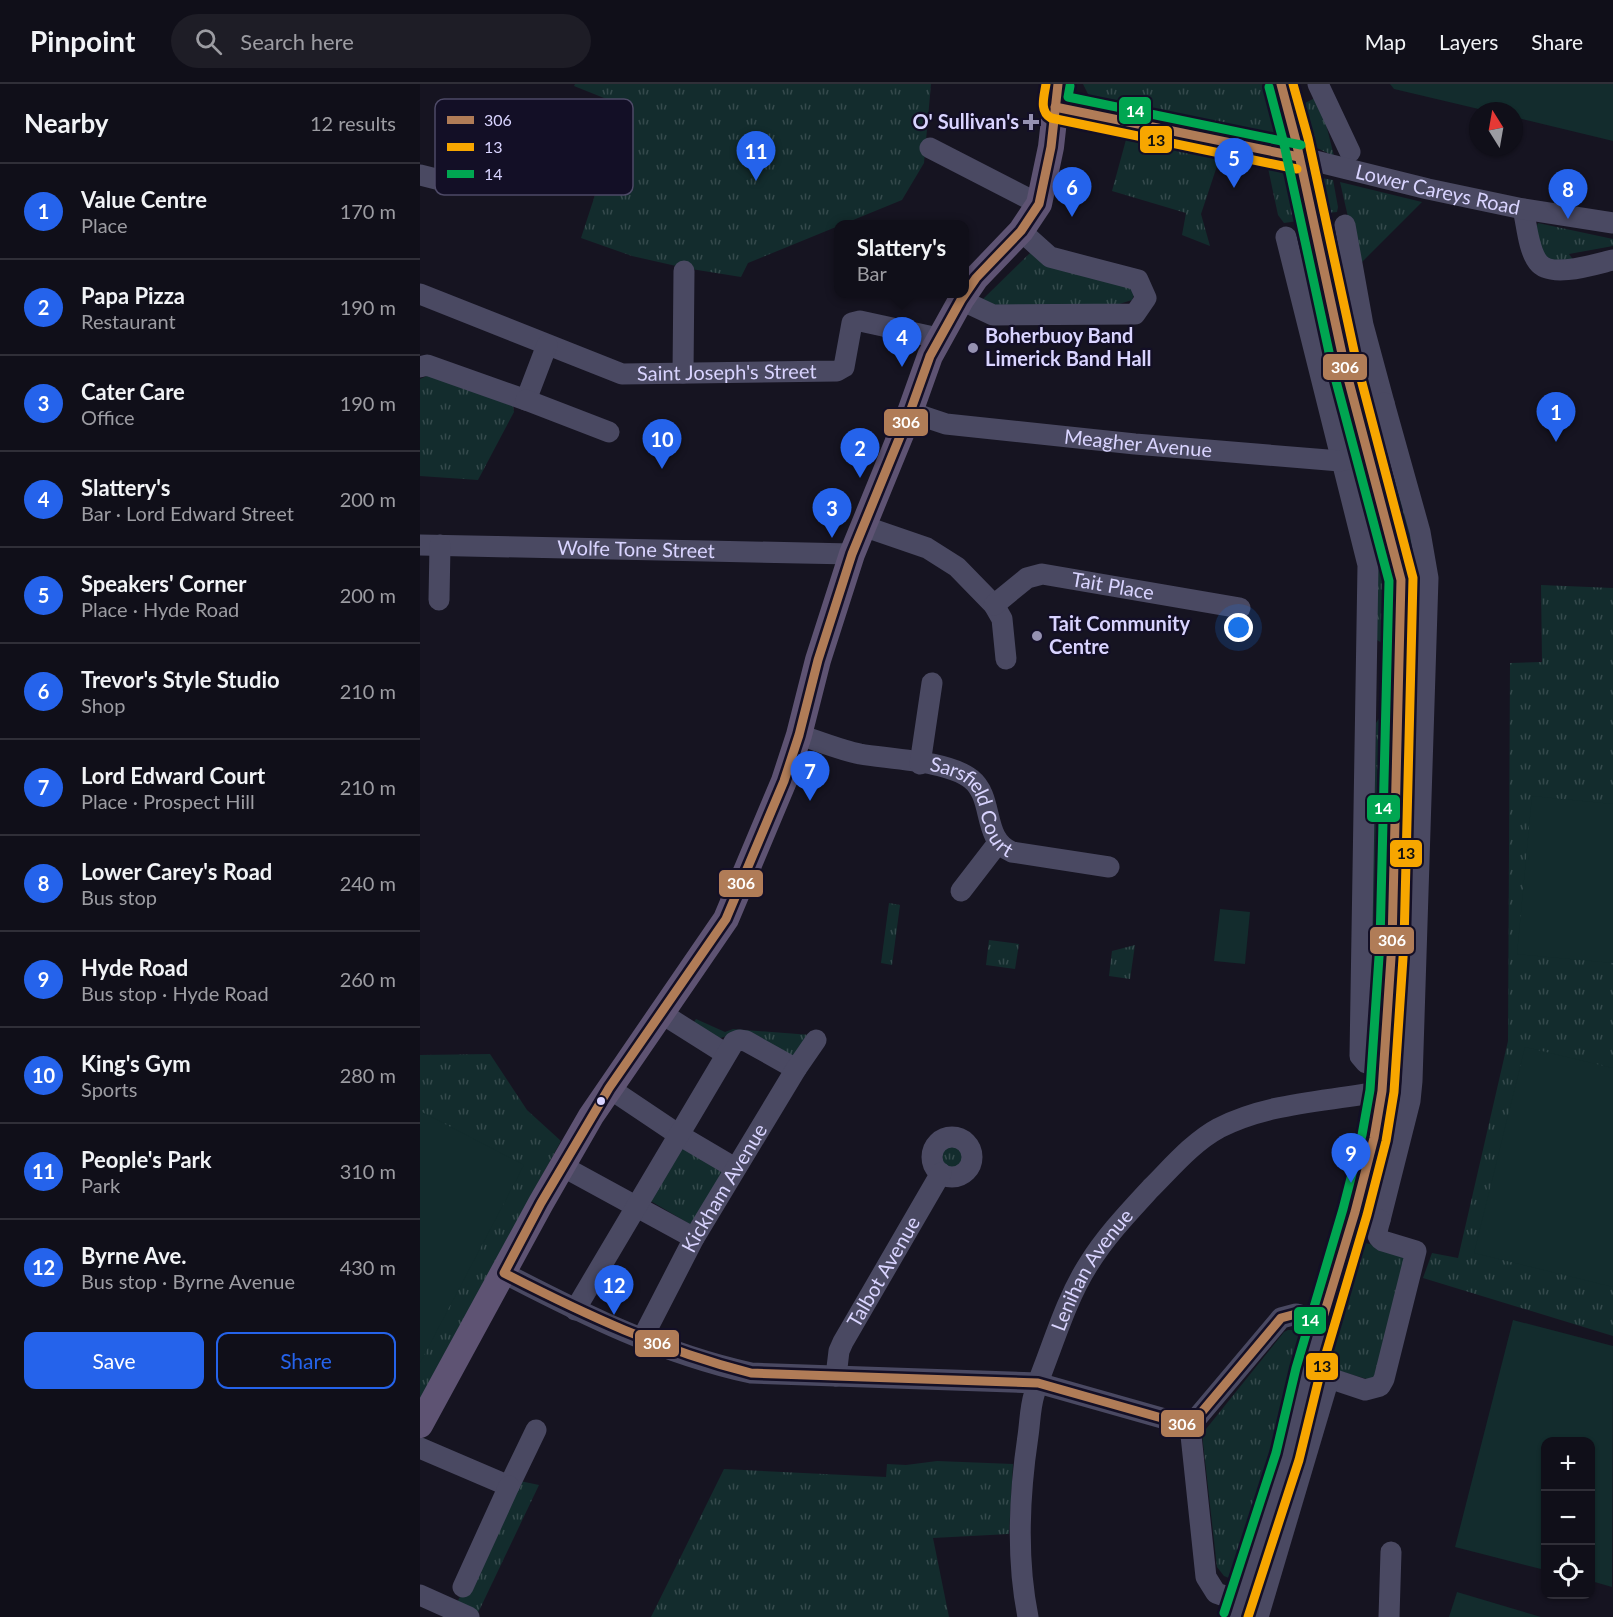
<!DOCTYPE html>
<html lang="en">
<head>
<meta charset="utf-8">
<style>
	:root { --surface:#100f19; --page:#1e1d26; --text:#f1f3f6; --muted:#9c9ca2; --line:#302f38; --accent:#2563eb }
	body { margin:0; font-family:Lato,sans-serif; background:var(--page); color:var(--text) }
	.controls { position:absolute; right:18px; bottom:18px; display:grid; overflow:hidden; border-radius:12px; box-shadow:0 2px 4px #0004 }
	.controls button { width:54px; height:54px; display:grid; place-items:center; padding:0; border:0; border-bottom:2px solid var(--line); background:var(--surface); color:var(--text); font:30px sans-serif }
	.compass { position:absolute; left:1049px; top:18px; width:54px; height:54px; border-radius:50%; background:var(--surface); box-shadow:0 2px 4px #0004; rotate:349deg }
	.you { position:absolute; left:819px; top:544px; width:21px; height:21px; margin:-15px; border:4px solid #fff; border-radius:50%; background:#1a73e8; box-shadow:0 0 0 9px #1a73e833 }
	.badge { display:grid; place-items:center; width:39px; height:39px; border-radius:50%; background:var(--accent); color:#fff; font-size:20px; font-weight:700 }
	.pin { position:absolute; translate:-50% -50px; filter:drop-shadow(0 2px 3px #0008) }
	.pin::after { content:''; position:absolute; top:32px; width:21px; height:18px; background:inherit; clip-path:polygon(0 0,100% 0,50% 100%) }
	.popup { position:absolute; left:414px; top:136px; width:135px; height:78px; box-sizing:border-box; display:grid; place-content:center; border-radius:12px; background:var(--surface); filter:drop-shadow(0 2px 4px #0005); font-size:20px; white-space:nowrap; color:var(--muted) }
	.popup b { font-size:22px; color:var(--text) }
	.popup::after { content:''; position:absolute; left:50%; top:100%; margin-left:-12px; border:12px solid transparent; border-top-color:var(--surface) }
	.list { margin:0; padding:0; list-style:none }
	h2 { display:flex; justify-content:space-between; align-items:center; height:78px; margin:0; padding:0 24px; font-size:26px }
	h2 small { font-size:20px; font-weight:400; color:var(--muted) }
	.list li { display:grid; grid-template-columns:39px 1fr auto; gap:18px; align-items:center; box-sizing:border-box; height:96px; padding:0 24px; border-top:2px solid var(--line) }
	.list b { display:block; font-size:22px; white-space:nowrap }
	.list p { margin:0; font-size:20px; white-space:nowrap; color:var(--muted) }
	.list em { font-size:20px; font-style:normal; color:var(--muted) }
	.actions { display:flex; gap:12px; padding:18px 24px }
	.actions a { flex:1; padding:14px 0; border:2px solid var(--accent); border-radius:12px; text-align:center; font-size:21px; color:var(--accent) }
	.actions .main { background:var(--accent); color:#fff }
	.icon { flex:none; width:33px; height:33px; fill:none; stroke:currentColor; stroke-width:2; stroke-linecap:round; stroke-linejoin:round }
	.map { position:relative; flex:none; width:1193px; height:1533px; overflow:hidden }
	header { display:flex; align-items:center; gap:36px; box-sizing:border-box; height:84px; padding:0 30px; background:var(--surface); border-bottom:2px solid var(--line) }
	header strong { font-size:28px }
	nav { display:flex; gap:33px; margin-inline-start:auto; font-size:21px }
	.search { width:420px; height:54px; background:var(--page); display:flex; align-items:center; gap:15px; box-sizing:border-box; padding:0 21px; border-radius:33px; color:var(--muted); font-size:22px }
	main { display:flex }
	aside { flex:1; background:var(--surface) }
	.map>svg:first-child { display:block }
</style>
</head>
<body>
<header>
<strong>Pinpoint</strong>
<div class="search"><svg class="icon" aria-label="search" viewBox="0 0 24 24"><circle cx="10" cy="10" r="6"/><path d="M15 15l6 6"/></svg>Search here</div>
<nav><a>Map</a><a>Layers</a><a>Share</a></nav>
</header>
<main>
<aside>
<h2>Nearby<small>12 results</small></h2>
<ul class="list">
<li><span class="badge">1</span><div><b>Value Centre</b><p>Place</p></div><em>170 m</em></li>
<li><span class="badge">2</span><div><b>Papa Pizza</b><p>Restaurant</p></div><em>190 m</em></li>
<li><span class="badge">3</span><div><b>Cater Care</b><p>Office</p></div><em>190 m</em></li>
<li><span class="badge">4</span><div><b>Slattery's</b><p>Bar · Lord Edward Street</p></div><em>200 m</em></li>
<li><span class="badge">5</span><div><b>Speakers' Corner</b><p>Place · Hyde Road</p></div><em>200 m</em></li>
<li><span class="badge">6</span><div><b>Trevor's Style Studio</b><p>Shop</p></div><em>210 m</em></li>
<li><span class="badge">7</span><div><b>Lord Edward Court</b><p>Place · Prospect Hill</p></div><em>210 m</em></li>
<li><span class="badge">8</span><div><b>Lower Carey's Road</b><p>Bus stop</p></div><em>240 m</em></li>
<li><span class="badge">9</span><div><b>Hyde Road</b><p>Bus stop · Hyde Road</p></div><em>260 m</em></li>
<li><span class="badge">10</span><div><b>King's Gym</b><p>Sports</p></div><em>280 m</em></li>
<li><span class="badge">11</span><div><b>People's Park</b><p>Park</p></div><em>310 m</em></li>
<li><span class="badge">12</span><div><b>Byrne Ave.</b><p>Bus stop · Byrne Avenue</p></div><em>430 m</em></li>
</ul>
<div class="actions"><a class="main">Save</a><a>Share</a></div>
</aside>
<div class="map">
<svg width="1193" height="1533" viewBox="0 0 1193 1533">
	<defs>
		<pattern id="grass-tufts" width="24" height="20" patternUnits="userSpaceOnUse" patternTransform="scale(1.5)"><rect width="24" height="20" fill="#132c2d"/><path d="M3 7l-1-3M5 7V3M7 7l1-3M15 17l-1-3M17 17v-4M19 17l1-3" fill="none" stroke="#354a4c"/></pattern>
	</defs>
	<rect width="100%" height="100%" fill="#161421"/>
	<g fill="url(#grass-tufts)">
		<polygon points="155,0 511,0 504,79 482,116 328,179 321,193 265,184 212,172 161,154 204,22 154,2"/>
		<path d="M663 0H847C851 14 867 46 852 56L681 20 668 10Z"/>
		<polygon points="870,0 876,0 883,20 899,12 914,72 897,64 885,50"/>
		<polygon points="707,52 800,73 781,130 790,162 762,151 766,129 692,107"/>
		<path d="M848 84 868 91C875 107 879 119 878 137L864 139 858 131Z"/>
		<polygon points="901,94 913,96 918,123 917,128 899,130 893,99"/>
		<polygon points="920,98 1002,118 939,181"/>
		<polygon points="1118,139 1193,155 1193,162 1149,170 1157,181 1123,179 1115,147"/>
		<polygon points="915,158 922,161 953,308 951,317 944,320 908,164"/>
		<polygon points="890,166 894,172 914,291 925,320 919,329 879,167"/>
		<polygon points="610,169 716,206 712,216 690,223 582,225 563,215"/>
		<polygon points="9,291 93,322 94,328 58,396 0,392 0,295"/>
		<polygon points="981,397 1003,482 1000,547 992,550 988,546 968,409 969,402"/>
		<polygon points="941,406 951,406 969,480 971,552 962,559 957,556 939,411"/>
		<polygon points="1121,501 1193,504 1193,1252 1003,1194 1012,1169 1038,1174 1088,957 1090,579 1122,578"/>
		<polygon points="962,630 969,631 962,840 953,970 949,969 956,639"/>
		<polygon points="469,819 480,821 472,881 461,879"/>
		<polygon points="569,856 599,860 595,885 566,881"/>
		<polygon points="715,861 710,895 689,892 692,867"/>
		<polygon points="276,935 305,948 313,945 391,951 375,973 311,951 297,955 272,941"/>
		<polygon points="70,970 107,1026 141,1057 0,1315 0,971"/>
		<circle cx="533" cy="1072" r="13"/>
		<polygon points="261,1063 305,1089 273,1142 229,1116"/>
		<polygon points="940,1158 964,1163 986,1174 955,1293 950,1296 903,1282"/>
		<polygon points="868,1246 873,1246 884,1254 817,1488 809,1494 804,1492 797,1483 782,1350 864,1248"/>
		<polygon points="517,1377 593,1380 589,1450 513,1454 529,1533 231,1533 304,1385 466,1393 467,1380 486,1381"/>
		<polygon points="100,1397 119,1401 56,1533 31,1530"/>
	</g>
	<g fill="#132c2d">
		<polygon points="970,0 1193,0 1193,57 1094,33 1094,27 1067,27 974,5"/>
		<polygon points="1112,712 1193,720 1193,879 1097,870"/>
		<polygon points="800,825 830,828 825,880 794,877"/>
		<polygon points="1105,963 1193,984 1193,1203 1054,1169"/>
		<polygon points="0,1027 104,1081 0,1279"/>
		<polygon points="1093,1236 1193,1262 1192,1503 1171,1497 1170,1358 1126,1358 1125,1486 1035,1463"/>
		<polygon points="1037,1508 1121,1533 1029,1533"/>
	</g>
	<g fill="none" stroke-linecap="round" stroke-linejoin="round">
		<g stroke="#4a4962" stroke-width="21">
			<polyline points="898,0 930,68"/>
			<polyline points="510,64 619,120"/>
			<polyline points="0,91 28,98"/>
			<path d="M1103 125C1107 141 1108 165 1118 178 1130 195 1176 180 1193 176"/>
			<polyline points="925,141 943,241 964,319 951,322"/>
			<polyline points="866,153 948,481 940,972 946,979 955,980"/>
			<path id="s1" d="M0 210 202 290 417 287 424 283 432 239 440 237 518 254"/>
			<polyline points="541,216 573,231 715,230 726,214 718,196 630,173 601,147"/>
			<polyline points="0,283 7,281 106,316 127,261"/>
			<polyline points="263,289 264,187"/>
			<polyline points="106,316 189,348"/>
			<path id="s2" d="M490 328 526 340 715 360 920 377 932 374"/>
			<polyline points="443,442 507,464 537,483 574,521 582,535 586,575"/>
			<path id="s3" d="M0 461 432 470"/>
			<polyline points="19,516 20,461"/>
			<path id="s4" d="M574 521 607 494 622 490 820 524"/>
			<path id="s5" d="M379 651C399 657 420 666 440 670 470 675 529 677 551 695 575 714 561 755 592 768L689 783"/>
			<polyline points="500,680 512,599"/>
			<polyline points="541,807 578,759"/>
			<polyline points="241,929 306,970"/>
			<polyline points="189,1004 259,1051 315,1084"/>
			<circle cx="532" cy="1073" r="20"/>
			<polyline points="142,1082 274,1154"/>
			<polyline points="960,1136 990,1017 992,997 1008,494 1000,448 964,319"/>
			<path d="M84 1189C163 1230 243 1270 331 1289L618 1299 770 1342 861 1234 876 1230 902 1237"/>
			<polyline points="155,1226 314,958 319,956 326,957 376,985"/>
			<path id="s6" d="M222 1255 274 1154 376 985 396 956"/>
			<path d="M888 1287 945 1306 960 1302 964 1295 996 1167 963 1157C954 1152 958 1144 960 1136L947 1132"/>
			<path id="s7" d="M416 1292 419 1267 423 1258 521 1089"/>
			<polyline points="770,1342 786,1493 796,1509 819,1517"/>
			<polyline points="0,1364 89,1402 116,1346"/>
			<polyline points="43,1503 89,1402"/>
			<polyline points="0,1511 49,1533"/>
			<path id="s8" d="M608 1533C596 1473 599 1412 608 1352 610 1339 610 1324 614 1311 618 1297 624 1283 629 1269 640 1239 651 1208 668 1181 686 1152 708 1129 731 1104 752 1083 773 1058 799 1044 850 1018 907 1018 962 1007"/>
			<path id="s9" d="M815 1533 868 1372 888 1287 935 1128 954 1054 962 1007 972 859 981 496 924 279 879 73 1008 105 1103 125 1193 139"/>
			<polyline points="838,1533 909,1294"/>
			<polyline points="969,1533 971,1468"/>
		</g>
		<g stroke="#5e5373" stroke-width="26">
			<polyline points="635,23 879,73 872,39 861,0"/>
			<polyline points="0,1341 121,1119 171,1032 306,835 364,697 379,651 398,576 432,470 490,328 510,272 541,216 556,194 601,147 619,120 631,63 638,0"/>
		</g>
		<g stroke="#130f26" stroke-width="14">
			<g id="bus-1">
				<path d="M638 0 631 63 619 120 601 147 556 194 541 216 510 272 490 328 432 470 398 576 379 651 364 697 306 835 189 1004 121 1119 84 1189C164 1230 243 1267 331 1289L618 1299 770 1342 861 1234 876 1230 902 1237 935 1128 954 1054 962 1007 972 859 981 496 924 279 876 57 861 0"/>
				<polyline points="635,23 879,73"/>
			</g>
		</g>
		<g stroke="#130f26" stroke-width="14">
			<g id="bus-2">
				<path d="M626 0C624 13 619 27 631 34L877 85"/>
				<polyline points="828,1533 879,1376 900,1290 947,1131 966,1057 974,1008 984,859 993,494 936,276 888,54 873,0"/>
			</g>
		</g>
		<g stroke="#130f26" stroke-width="14">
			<g id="bus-3">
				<polyline points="650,2 648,13 881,61"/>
				<polyline points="804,1529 856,1369 876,1284 923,1125 942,1051 950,1006 960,858 969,497 912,282 864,60 849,3"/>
			</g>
		</g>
		<use href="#bus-1" stroke="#b07c57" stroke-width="9"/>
		<use href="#bus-2" stroke="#f7a600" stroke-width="9"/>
		<use href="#bus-3" stroke="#00a651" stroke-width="9"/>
	</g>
	<g fill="#9591b1" stroke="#130f26" stroke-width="2">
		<path d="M608 29h6v6h6v6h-6v6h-6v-6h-6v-6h6z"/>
		<circle cx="553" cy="264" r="6"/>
		<circle cx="617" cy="552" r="6"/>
	</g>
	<circle fill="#d9d4ff" stroke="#130f26" stroke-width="2" cx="181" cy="1017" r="5"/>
	<g text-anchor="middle" stroke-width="4.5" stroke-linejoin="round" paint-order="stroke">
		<g font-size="20" font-weight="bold" fill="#d9d4ff" stroke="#130f26" text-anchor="start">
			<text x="599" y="45" text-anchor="end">O' Sullivan's</text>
			<text x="565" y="259">Boherbuoy Band<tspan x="565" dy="23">Limerick Band Hall</tspan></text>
			<text x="629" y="547">Tait Community<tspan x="629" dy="23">Centre</tspan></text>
		</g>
		<g font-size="20" fill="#d9d4ff" stroke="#130f26">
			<text dy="7" stroke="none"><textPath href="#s9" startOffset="1636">Lower Careys Road</textPath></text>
			<text dy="7" stroke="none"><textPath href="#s1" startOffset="322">Saint Joseph's Street</textPath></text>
			<text dy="7" stroke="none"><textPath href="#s2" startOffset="231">Meagher Avenue</textPath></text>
			<text dy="7" stroke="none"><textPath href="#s3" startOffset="216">Wolfe Tone Street</textPath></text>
			<text dy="7" stroke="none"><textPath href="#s4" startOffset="130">Tait Place</textPath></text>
			<text dy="7" stroke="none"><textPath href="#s5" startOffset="200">Sarsfield Court</textPath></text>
			<text dy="7" stroke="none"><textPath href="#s6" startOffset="172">Kickham Avenue</textPath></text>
			<text dy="7" stroke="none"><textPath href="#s8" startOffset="362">Lenihan Avenue</textPath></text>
			<text dy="7" stroke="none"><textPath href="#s7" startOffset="116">Talbot Avenue</textPath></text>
		</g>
	</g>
	<rect x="15" y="15" width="198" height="96" rx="9" fill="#130f26" stroke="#4e4a67" stroke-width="1.5"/>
	<rect x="27" y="32" width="27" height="8" fill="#b07c57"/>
	<rect x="27" y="59" width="27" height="8" fill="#f7a600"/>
	<rect x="27" y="86" width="27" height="8" fill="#00a651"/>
	<g font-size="16" fill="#d9d4ff">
		<text x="64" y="42">306</text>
		<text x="64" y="69">13</text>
		<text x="64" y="96">14</text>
	</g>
	<g stroke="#130f26" stroke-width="2">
		<rect x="698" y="12" width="34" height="29" rx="6" fill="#00a651"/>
		<rect x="719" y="41" width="34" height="29" rx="6" fill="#f7a600"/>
		<rect x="902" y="269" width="46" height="28" rx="6" fill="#b07c57"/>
		<rect x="463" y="324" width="46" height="29" rx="6" fill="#b07c57"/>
		<rect x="946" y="710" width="35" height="29" rx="6" fill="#00a651"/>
		<rect x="969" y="755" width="34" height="29" rx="6" fill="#f7a600"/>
		<rect x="298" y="785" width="46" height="29" rx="6" fill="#b07c57"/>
		<rect x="949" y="842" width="46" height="29" rx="6" fill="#b07c57"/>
		<rect x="873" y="1222" width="34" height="29" rx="6" fill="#00a651"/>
		<rect x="214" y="1245" width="46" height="29" rx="6" fill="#b07c57"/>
		<rect x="885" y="1268" width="34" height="29" rx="6" fill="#f7a600"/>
		<rect x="740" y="1325" width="45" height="29" rx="6" fill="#b07c57"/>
	</g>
	<g font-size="16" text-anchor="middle" font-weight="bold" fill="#fff">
		<text x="715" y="33">14</text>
		<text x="925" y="289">306</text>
		<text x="486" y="344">306</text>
		<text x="963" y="730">14</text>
		<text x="321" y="805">306</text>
		<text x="972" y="862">306</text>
		<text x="890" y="1242">14</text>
		<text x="237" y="1265">306</text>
		<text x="762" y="1346">306</text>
	</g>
	<g font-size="16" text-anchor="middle" font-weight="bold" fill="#111">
		<text x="736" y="62">13</text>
		<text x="986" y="775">13</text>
		<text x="902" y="1288">13</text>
	</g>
</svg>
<div class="controls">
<button>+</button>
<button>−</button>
<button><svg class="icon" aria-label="locate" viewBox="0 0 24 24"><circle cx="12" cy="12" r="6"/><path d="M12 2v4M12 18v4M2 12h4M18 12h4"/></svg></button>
</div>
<svg class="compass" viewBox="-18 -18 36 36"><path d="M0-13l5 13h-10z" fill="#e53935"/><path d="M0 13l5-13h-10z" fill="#9c9ca2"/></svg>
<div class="you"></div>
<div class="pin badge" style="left:1136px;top:358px">1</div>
<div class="pin badge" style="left:440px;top:394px">2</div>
<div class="pin badge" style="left:412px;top:454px">3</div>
<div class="pin badge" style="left:482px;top:283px">4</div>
<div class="popup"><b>Slattery's</b>Bar</div>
<div class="pin badge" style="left:814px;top:104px">5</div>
<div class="pin badge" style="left:652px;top:133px">6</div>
<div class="pin badge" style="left:390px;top:717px">7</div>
<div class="pin badge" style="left:1148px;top:135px">8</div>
<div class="pin badge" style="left:931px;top:1099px">9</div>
<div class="pin badge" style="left:242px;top:385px">10</div>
<div class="pin badge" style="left:336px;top:97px">11</div>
<div class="pin badge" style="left:194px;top:1231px">12</div>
</div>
</main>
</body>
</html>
